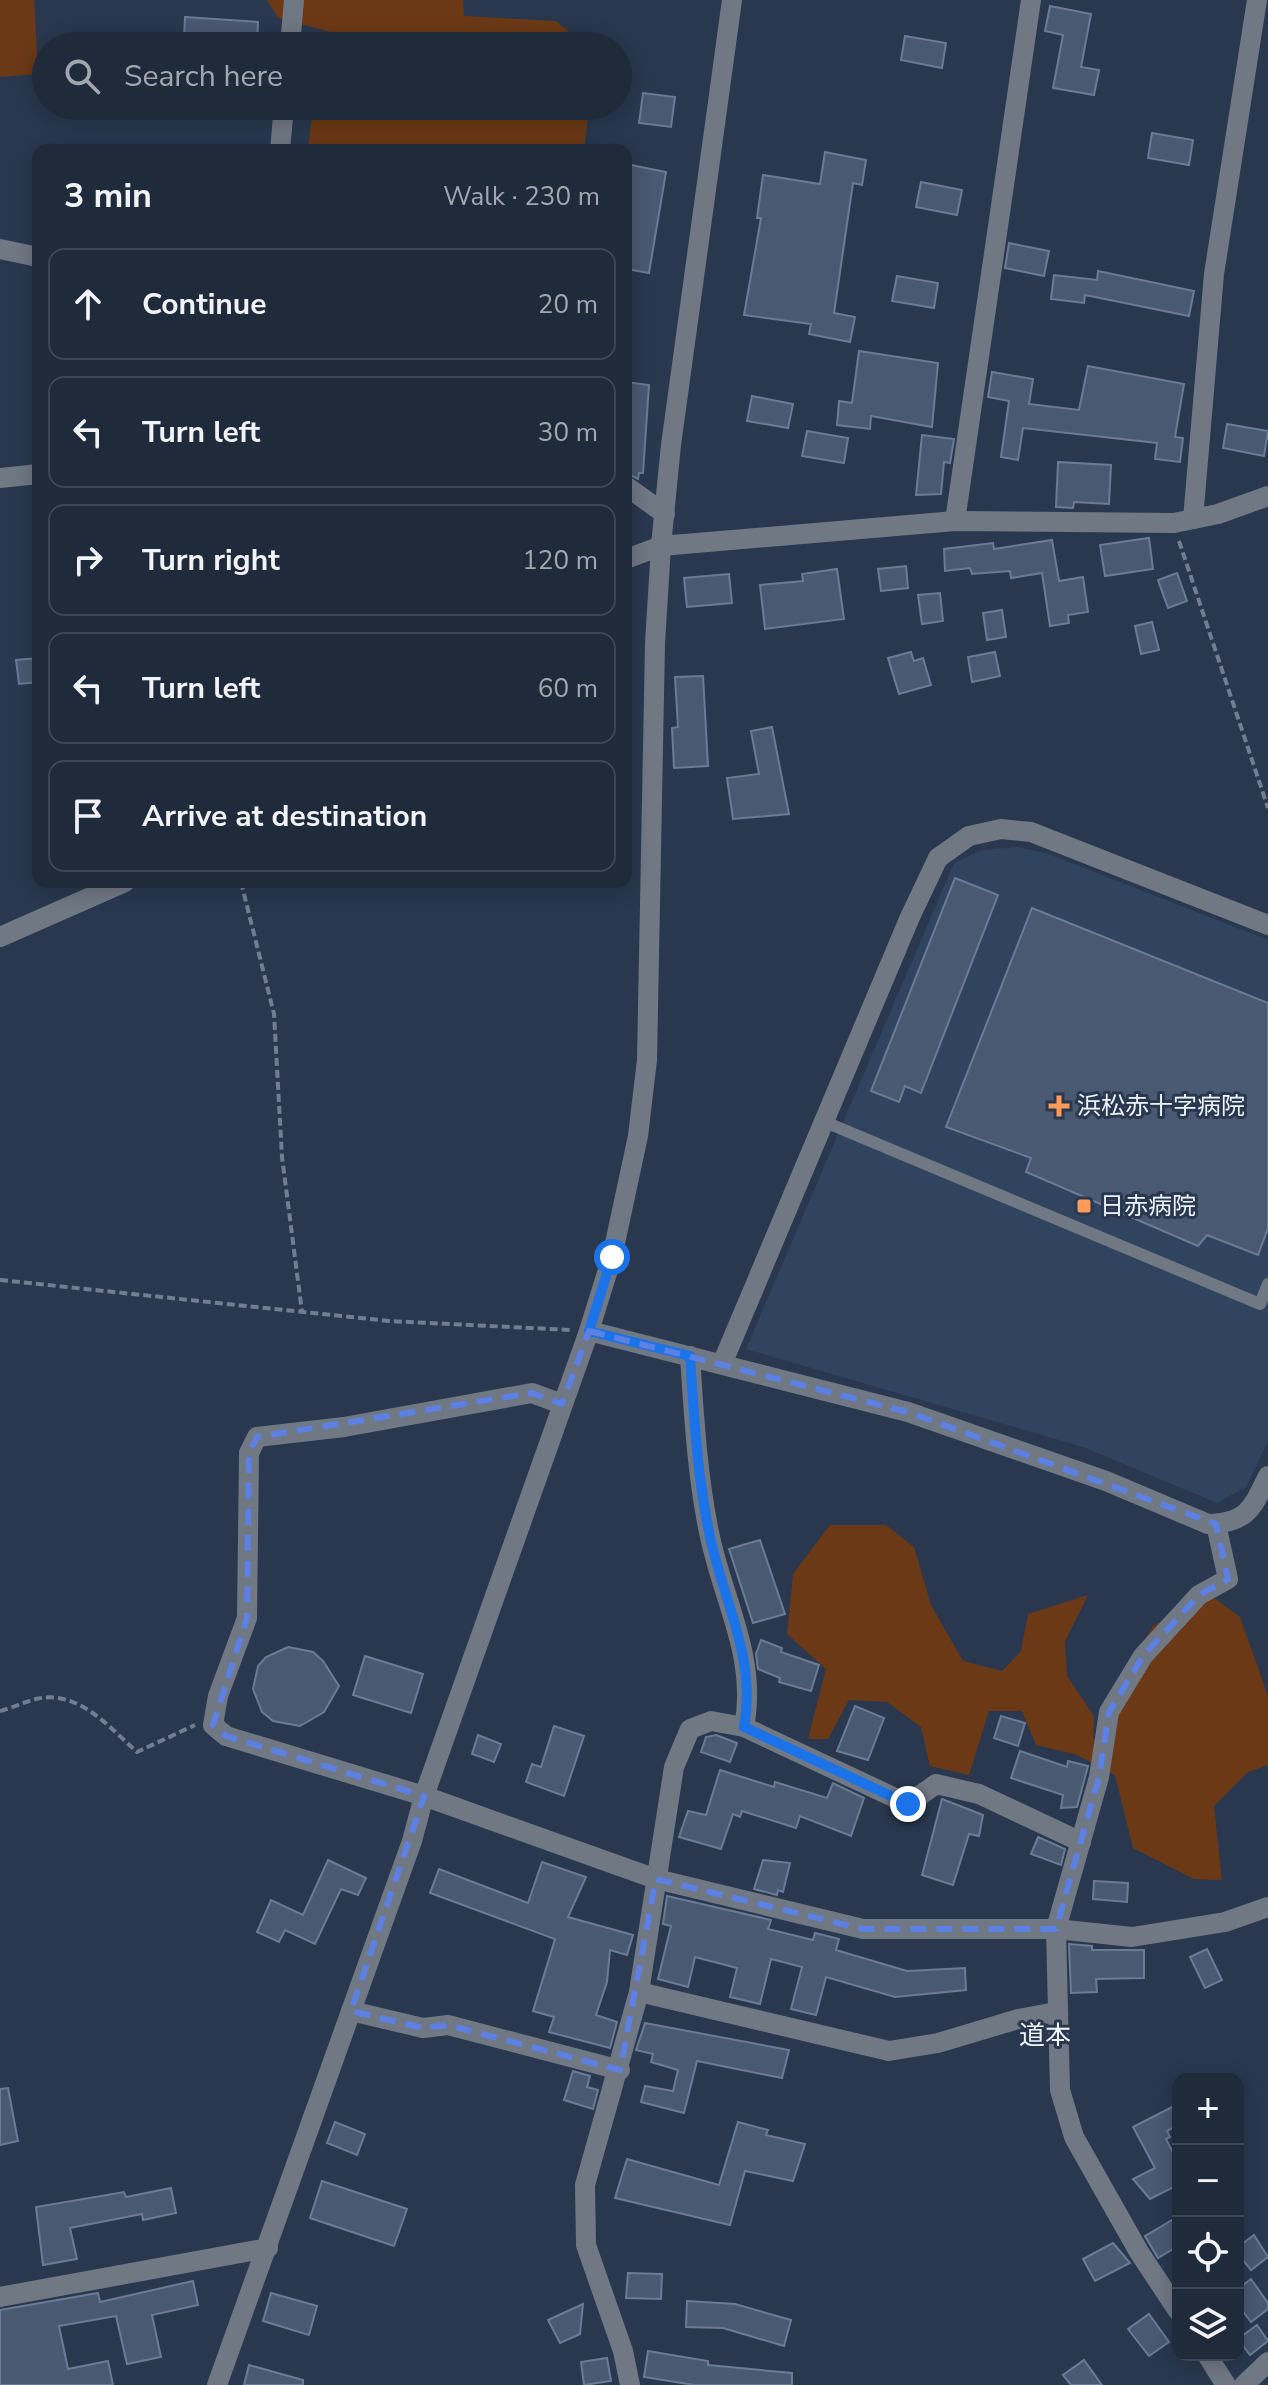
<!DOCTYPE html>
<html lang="en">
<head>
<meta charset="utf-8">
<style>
	:root { --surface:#1f2a3b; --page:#273242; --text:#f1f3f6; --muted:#a1a7af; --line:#3c4655 }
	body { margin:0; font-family:"Nunito Sans","Noto Sans JP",sans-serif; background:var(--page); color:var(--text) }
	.controls { position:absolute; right:24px; bottom:24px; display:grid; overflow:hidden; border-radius:16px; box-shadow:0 4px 20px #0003 }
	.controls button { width:72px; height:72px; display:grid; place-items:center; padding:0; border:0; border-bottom:2px solid var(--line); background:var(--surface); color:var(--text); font:40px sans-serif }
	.stop { position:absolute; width:24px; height:24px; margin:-18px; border:6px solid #1a73e8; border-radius:50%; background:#fff }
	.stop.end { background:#1a73e8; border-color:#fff; box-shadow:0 2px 8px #0008 }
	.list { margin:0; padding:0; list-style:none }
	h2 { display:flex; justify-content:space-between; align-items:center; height:104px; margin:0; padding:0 32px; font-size:34px }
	h2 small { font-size:26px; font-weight:400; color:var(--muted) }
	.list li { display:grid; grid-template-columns:52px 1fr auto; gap:24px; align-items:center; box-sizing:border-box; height:112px; margin:0 16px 16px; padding:0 16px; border:2px solid var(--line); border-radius:16px }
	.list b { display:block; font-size:30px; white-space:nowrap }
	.list em { font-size:26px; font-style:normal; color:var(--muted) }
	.icon { flex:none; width:44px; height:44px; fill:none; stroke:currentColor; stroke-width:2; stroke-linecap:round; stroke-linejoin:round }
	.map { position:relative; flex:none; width:1268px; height:2385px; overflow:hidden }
	.search { position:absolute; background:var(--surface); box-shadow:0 4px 20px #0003; left:32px; top:32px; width:600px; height:88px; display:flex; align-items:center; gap:20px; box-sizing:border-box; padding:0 28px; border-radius:44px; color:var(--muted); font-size:30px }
	.panel { position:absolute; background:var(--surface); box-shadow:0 4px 20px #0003; left:32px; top:144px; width:600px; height:744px; border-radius:16px }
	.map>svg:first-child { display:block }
</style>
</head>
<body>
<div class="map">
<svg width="1268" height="2385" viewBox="0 0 1268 2385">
	<rect width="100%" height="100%" fill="#29384f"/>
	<polygon fill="#30435f" points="1017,847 1046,853 1268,940 1268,1441 1246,1487 1217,1503 1083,1447 746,1349 954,863 982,850"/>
	<g fill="#6b3916">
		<polygon points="0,0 34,0 38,74 0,77"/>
		<polygon points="267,0 463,0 464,16 556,21 586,46 383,46 278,18"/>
		<polygon points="313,106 589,106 584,150 308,150"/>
		<polygon points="830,1525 886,1525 914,1547 931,1605 963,1661 1002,1671 1021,1651 1028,1614 1088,1595 1065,1641 1067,1676 1094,1716 1093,1739 1106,1743 1126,1672 1153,1626 1209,1594 1240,1617 1268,1696 1268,1765 1248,1772 1214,1806 1222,1880 1194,1879 1133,1848 1115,1775 1077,1755 1036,1745 1022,1711 989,1711 969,1775 930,1766 921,1727 887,1702 849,1700 828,1739 808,1739 826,1669 787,1634 793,1574"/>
	</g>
	<g fill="#495972" stroke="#6a7b96" stroke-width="2">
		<polygon points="1050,6 1091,14 1081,67 1099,70 1094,95 1053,88 1063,35 1045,31"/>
		<polygon points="185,17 258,22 257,46 215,46 216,40 184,38"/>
		<polygon points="905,36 946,43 942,68 901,60"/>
		<polygon points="643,93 675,97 671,127 639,123"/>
		<polygon points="1152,133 1193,140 1189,165 1148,158"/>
		<polygon points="825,152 866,160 862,185 853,183 834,313 855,317 850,342 809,334 811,324 744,315 761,218 757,218 763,175 820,184"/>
		<polygon points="626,164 666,172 649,273 626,269"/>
		<polygon points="921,182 962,190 957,215 916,207"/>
		<polygon points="1009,243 1049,251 1044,276 1005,268"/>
		<polygon points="1098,271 1194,291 1189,316 1085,295 1084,303 1051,299 1054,275 1097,280"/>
		<polygon points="897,276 938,283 934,308 892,301"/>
		<polygon points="859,351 938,363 932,427 871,416 870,429 837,425 839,401 852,403"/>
		<polygon points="1088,366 1184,384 1175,437 1183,438 1180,462 1155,459 1157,443 1023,428 1018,460 1001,457 1009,401 988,397 992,372 1033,379 1029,404 1079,410"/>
		<polygon points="626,382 649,385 643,473 639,473 638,479 626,473"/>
		<polygon points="752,396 793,404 788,428 747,421"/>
		<polygon points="1227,424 1268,431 1264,456 1223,448"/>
		<polygon points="807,431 848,438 844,463 802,456"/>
		<polygon points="922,435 954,439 950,463 944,462 941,494 916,495"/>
		<polygon points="1058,462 1111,465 1109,504 1074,502 1073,508 1056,507"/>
		<polygon points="1149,538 1153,569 1105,576 1100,545"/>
		<polygon points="1052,540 1059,581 1083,577 1088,612 1068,615 1069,623 1050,626 1042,573 1011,578 1010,571 972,574 970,568 945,571 944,549 993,543 994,549"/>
		<polygon points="906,566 908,588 881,591 878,569"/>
		<polygon points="837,569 844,619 765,629 760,585 803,581 802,574"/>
		<polygon points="1177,573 1187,601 1168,608 1158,580"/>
		<polygon points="729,574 732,603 687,607 684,578"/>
		<polygon points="940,593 943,621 922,624 918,595"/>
		<polygon points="1002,610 1006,637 987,640 983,613"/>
		<polygon points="1152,622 1159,650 1141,654 1135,626"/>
		<polygon points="911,652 914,661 923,658 931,685 899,694 888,658"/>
		<polygon points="995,652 1000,676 972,682 968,657"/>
		<polygon points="38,658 38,682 19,684 16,660"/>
		<polygon points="703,676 708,766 674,768 672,728 678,727 675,677"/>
		<polygon points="772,727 789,814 733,819 727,778 759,774 751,731"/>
		<polygon points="955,878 998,895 921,1093 905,1086 899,1102 871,1091"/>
		<polygon points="1032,908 1268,1003 1268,1228 1258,1255 1207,1235 1198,1246 1026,1172 1031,1158 946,1127"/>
		<polygon points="760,1540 785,1614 753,1623 729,1549"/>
		<polygon points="761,1640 782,1648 781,1652 819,1665 811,1691 779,1682 780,1678 758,1669 756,1654"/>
		<polygon points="288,1647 313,1652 323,1661 339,1686 324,1712 300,1726 273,1721 262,1712 253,1689 258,1666 266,1657"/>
		<polygon points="365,1656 423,1674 411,1713 353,1695"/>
		<polygon points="855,1706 884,1718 868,1760 837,1751"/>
		<polygon points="1001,1716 1025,1723 1018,1746 994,1738"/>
		<polygon points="554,1726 584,1736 564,1796 526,1782 532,1764 541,1767"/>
		<polygon points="478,1735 501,1744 494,1762 472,1754"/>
		<polygon points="716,1735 737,1743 730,1762 701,1752 706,1737"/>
		<polygon points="1020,1751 1067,1767 1068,1761 1088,1766 1077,1807 1061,1808 1063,1795 1011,1778"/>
		<polygon points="720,1770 774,1787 775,1782 827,1798 833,1783 864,1798 851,1836 800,1816 796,1828 742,1811 740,1817 733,1814 721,1849 679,1837 688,1811 706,1815"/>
		<polygon points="942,1799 983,1815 979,1836 969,1834 953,1885 922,1875"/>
		<polygon points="1038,1837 1065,1849 1061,1865 1031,1854"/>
		<polygon points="328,1860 366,1878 358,1895 341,1889 315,1944 285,1930 279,1942 257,1932 271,1900 303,1915"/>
		<polygon points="763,1860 790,1863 783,1892 778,1890 777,1895 754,1889"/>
		<polygon points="542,1862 586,1877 568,1917 633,1935 627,1955 610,1950 607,1982 596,2015 617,2022 610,2048 549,2032 554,2017 533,2011 555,1939 430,1893 439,1869 528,1903"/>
		<polygon points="1094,1881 1128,1883 1127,1902 1093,1899"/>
		<polygon points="667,1896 771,1920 768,1929 813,1940 815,1933 839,1939 836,1950 907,1971 965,1968 966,1990 895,1997 826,1977 816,2015 791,2009 802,1967 771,1959 760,2004 730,1997 737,1968 695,1957 688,1987 658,1979 671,1926 663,1924"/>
		<polygon points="1069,1944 1092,1946 1092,1950 1144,1950 1144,1978 1096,1979 1097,1992 1071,1993"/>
		<polygon points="1207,1949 1222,1980 1205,1988 1190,1957"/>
		<polygon points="645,2023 789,2050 782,2078 697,2061 684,2113 641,2102 645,2086 673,2091 678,2070 651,2062 653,2054 636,2050"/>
		<polygon points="573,2071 590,2076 587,2087 598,2090 593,2109 564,2100"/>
		<polygon points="8,2088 18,2141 0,2145 0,2089"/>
		<polygon points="1178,2104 1178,2125 1167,2131 1170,2137 1166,2139 1178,2162 1178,2185 1150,2199 1133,2179 1155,2168 1133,2127"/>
		<polygon points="335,2122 365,2134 357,2155 327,2143"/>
		<polygon points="738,2122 768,2130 766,2135 805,2144 793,2181 745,2171 730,2225 615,2198 627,2159 719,2185"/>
		<polygon points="322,2181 407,2209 394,2246 310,2218"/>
		<polygon points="171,2188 176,2213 143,2220 142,2214 70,2228 77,2259 43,2265 36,2207 124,2192 126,2197"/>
		<polygon points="1172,2220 1178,2229 1178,2246 1158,2258 1145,2236"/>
		<polygon points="1254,2235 1268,2257 1251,2270 1238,2254 1238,2247"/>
		<polygon points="1113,2243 1130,2263 1095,2281 1083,2259"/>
		<polygon points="628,2273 662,2274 661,2299 626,2298"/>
		<polygon points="1251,2279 1268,2303 1268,2309 1251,2322 1238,2305 1238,2289"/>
		<polygon points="193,2281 198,2305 152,2315 161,2357 127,2364 116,2316 59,2326 68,2369 108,2361 113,2385 0,2385 0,2310 98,2293 100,2302"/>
		<polygon points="271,2293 317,2306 309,2335 263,2321"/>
		<polygon points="687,2301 735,2304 791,2320 784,2346 723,2328 686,2327"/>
		<polygon points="583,2304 580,2334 560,2343 548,2320"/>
		<polygon points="1149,2314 1169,2342 1149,2356 1128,2329"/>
		<polygon points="1257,2325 1268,2341 1250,2355 1238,2339"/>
		<polygon points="648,2351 708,2361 708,2365 792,2373 792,2385 694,2385 644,2377"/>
		<polygon points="607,2358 611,2381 584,2385 581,2362"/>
		<polygon points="1084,2360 1102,2385 1071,2385 1063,2375"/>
		<polygon points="249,2365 303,2380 303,2385 244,2385"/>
	</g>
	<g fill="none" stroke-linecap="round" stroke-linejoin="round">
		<g stroke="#727d8f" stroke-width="4" stroke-dasharray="8 4" stroke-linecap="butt">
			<polyline points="1179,541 1268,808"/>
			<polyline points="241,882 274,1014 282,1157 302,1312"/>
			<polyline points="0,1280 389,1321 571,1330"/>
			<path d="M0 1711C12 1708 24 1702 36 1699 78 1689 109 1727 137 1752L195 1725"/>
		</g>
		<polyline stroke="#707884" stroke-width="12" points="825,1122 1260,1304 1268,1284"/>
		<g stroke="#707884" stroke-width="20">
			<polyline points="290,46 294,0"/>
			<polyline points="280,150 284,106"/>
			<polyline points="0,249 38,257"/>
			<polyline points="0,478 38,474"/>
			<polyline points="626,486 665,514"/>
			<polyline points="1193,519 1214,274 1257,0"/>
			<polyline points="955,521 1031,0"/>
			<polyline points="0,937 125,882"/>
			<path d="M690 1356C694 1415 697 1474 709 1532 722 1599 758 1657 744 1727"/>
			<path d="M1208 1524C1247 1523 1252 1509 1268 1476"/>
			<polyline points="424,1796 226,1736 213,1725 218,1696 247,1618 249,1453 257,1437 344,1427 532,1393 562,1404"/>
			<polyline points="1056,1929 1132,1937 1225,1922 1268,1907"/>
			<polyline points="639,1992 889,2051 938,2043 1018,2019 1056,2012"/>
			<polyline points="351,2011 423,2028 448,2025 620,2070"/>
			<polyline points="0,2297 268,2248"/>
			<polyline points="1178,2311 1139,2252 1074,2137 1060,2090 1056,1929 1099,1777 1109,1712 1143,1656 1199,1595 1228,1579 1216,1524"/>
			<polyline points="1207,2355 1226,2385"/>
			<polyline points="217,2385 412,1841 424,1796 589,1331 612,1257 638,1136 647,1060 655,643 661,546 626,559"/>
			<polyline points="630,2385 623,2351 586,2245 585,2185 639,1992 674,1767 690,1729 711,1721 744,1727 908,1804 936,1784 979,1794 1081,1842"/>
		</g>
		<g stroke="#707884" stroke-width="20">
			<polyline points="732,0 671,445 661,546 955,521 1174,523 1218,514 1268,496"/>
			<polyline points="589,1331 908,1412 1106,1481 1208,1524"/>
			<polyline points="722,1364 910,917 938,858 969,836 1001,829 1031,832 1268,925"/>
			<polyline points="424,1796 656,1879 863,1929 1056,1929"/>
			<polyline points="1244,2385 1268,2362"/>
		</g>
	</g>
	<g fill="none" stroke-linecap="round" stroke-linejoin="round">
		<path stroke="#1a73e8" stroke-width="10" d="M612 1257 589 1331 690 1356C694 1415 697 1474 709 1532 722 1599 757 1657 744 1727L908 1804"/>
	</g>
	<path fill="none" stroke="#5c80e3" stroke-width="6" stroke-dasharray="16 10" stroke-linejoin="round" d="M589 1331 908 1412 1216 1524 1228 1579 1199 1595 1143 1656 1109 1712 1099 1777 1056 1929H863L656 1879 620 2070 448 2025 423 2028 351 2011 424 1796 226 1736 213 1725 247 1618 249 1453 257 1437 532 1393 562 1404Z"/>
	<g fill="#fe9b59" stroke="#29384f" stroke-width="3">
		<path d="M1055 1094h8v8h8v8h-8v8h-8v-8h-8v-8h8z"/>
		<rect x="1076" y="1198" width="16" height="16" rx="4"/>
	</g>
	<g text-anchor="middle" stroke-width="6" stroke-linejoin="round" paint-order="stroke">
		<g font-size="24" fill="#eef4fd" stroke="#29384f" text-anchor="start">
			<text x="1077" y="1114">浜松赤十字病院</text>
			<text x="1100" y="1214">日赤病院</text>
		</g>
		<g font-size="26" fill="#eef4fd" stroke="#29384f">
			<text x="1045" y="2044">道本</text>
		</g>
	</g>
</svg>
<div class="controls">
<button>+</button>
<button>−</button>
<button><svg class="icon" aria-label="locate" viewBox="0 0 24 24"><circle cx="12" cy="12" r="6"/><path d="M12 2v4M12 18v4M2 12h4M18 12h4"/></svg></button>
<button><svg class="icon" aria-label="layers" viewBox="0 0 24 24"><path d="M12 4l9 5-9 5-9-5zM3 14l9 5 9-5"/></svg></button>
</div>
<div class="stop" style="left:612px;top:1257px"></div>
<div class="stop end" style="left:908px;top:1804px"></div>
<div class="search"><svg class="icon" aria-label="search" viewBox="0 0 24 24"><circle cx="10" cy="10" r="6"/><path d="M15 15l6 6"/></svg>Search here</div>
<section class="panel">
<h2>3 min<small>Walk · 230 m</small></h2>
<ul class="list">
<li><svg class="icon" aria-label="ahead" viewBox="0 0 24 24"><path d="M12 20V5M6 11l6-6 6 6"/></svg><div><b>Continue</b></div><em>20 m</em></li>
<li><svg class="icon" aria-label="left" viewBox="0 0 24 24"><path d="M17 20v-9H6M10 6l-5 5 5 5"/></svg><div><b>Turn left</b></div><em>30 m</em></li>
<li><svg class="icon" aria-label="right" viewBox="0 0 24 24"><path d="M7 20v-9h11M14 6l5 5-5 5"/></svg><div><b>Turn right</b></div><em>120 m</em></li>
<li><svg class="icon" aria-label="left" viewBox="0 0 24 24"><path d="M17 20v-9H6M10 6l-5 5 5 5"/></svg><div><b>Turn left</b></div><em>60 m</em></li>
<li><svg class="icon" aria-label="arrive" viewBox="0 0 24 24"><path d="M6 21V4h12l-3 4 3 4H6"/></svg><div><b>Arrive at destination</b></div></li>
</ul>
</section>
</div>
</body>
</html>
